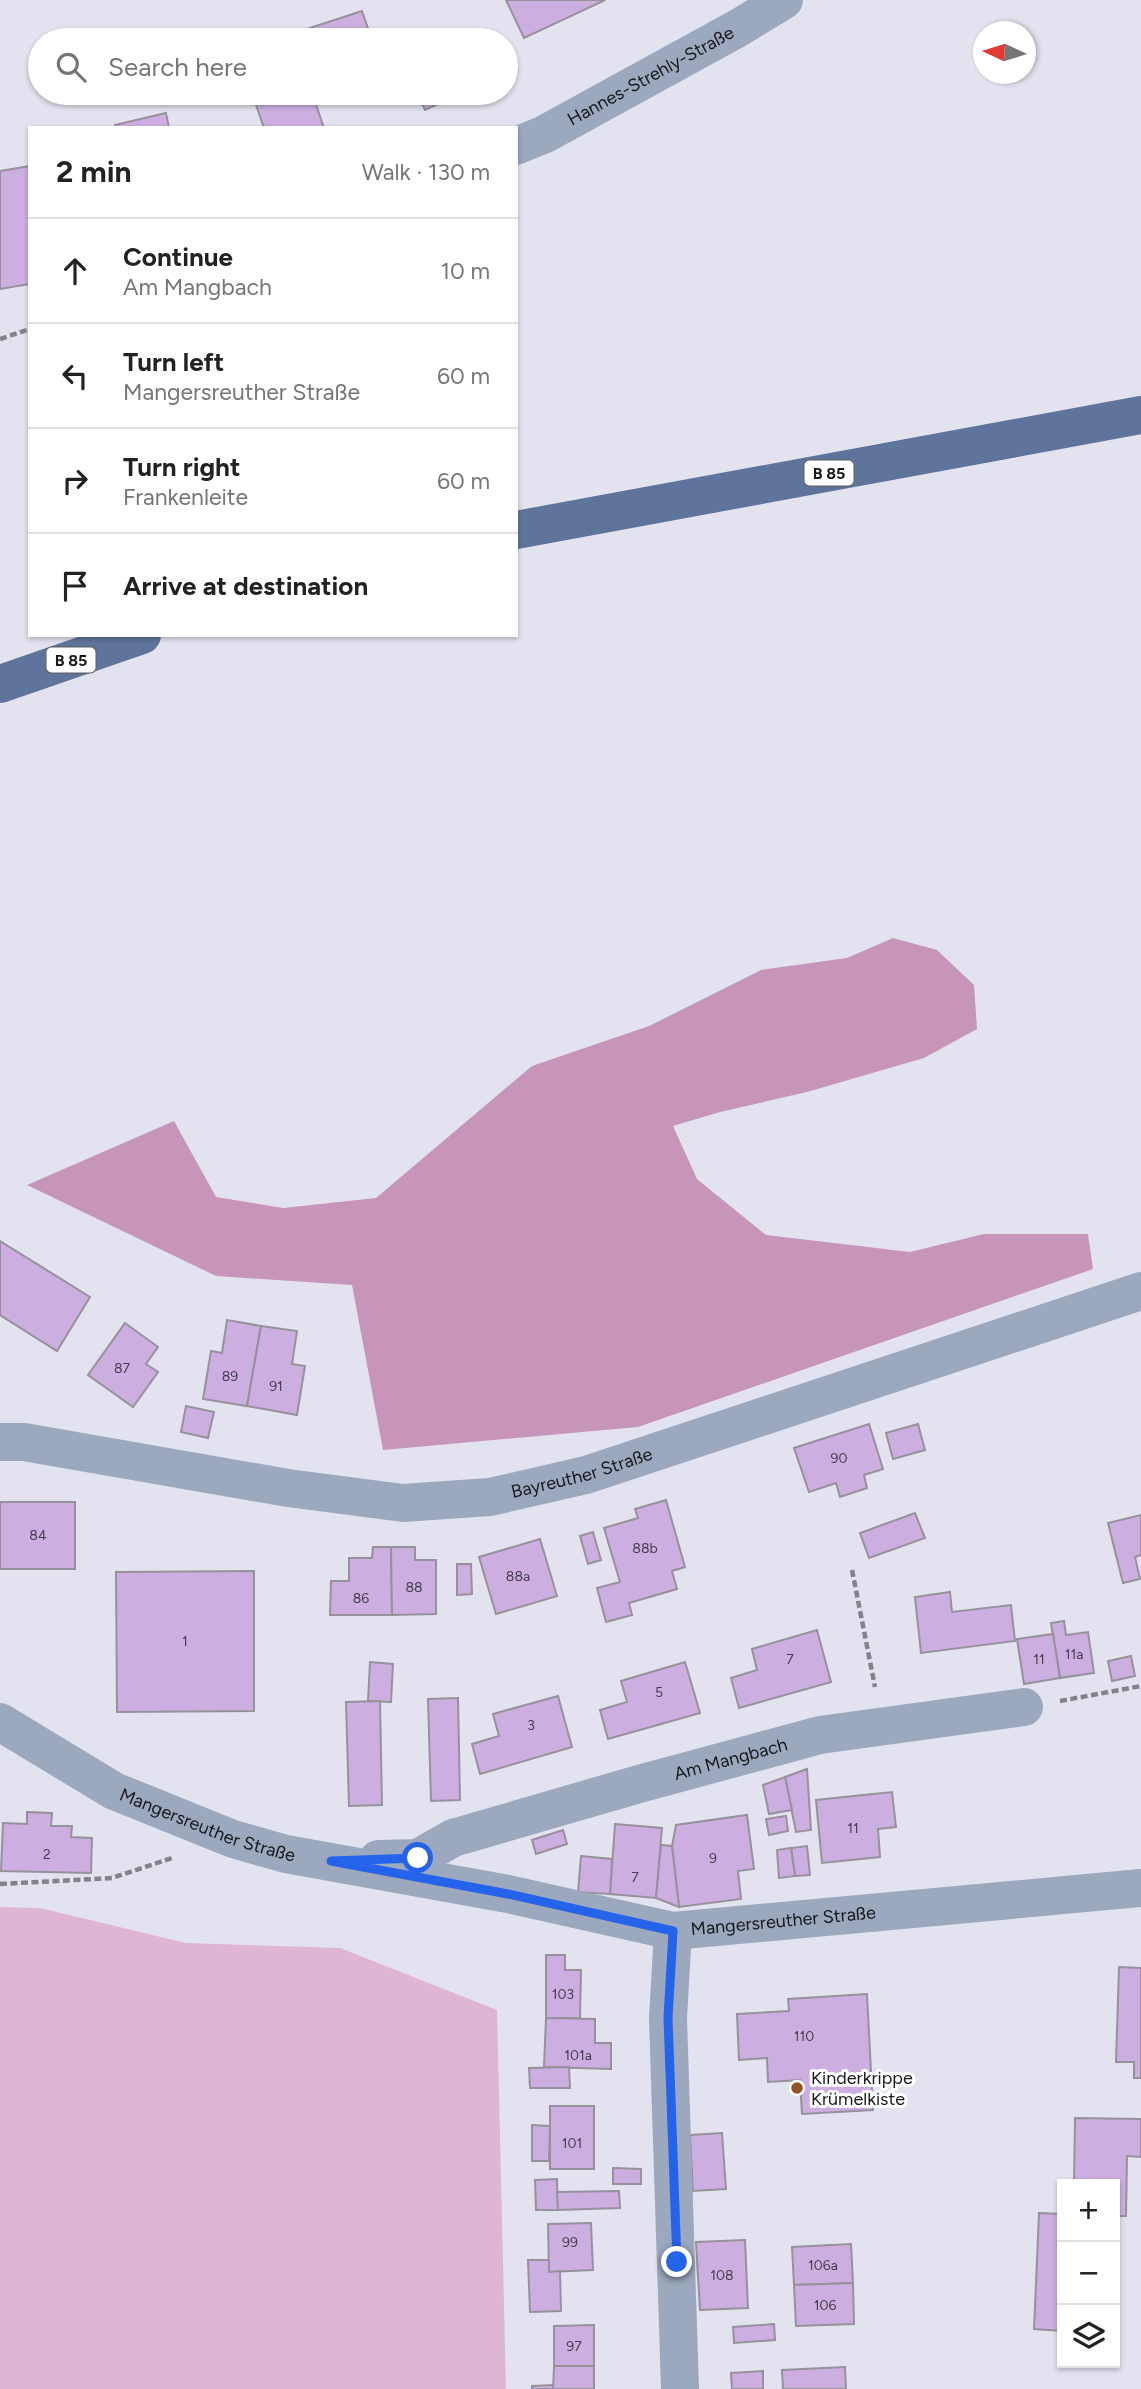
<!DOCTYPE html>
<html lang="en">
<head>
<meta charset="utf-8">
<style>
	:root { --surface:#fff; --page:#f6f6f6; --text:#222; --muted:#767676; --line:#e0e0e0 }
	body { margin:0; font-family:Figtree,sans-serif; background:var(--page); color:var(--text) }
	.controls { position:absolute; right:21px; bottom:21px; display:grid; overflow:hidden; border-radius:0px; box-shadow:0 2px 5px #0004 }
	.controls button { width:63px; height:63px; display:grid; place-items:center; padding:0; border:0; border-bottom:2px solid var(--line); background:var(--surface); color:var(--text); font:35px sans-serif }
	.compass { position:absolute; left:973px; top:21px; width:63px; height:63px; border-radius:50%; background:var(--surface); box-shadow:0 2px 5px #0004; rotate:274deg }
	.stop { position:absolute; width:21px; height:21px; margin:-16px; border:5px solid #2563eb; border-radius:50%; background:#fff }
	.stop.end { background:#2563eb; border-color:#fff; box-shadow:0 2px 7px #0008 }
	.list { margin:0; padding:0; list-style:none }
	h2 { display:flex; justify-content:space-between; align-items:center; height:91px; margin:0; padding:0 28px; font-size:30px }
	h2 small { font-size:23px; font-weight:400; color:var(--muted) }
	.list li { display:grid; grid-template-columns:46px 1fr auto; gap:21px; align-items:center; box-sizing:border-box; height:105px; padding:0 28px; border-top:2px solid var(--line) }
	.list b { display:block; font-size:26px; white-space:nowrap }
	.list p { margin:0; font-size:23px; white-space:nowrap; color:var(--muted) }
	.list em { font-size:23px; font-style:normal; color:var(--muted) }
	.icon { flex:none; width:38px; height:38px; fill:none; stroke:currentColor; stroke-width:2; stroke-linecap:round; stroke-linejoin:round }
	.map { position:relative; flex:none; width:1141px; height:2389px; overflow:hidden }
	.search { position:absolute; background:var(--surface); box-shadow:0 2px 5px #0004; left:28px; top:28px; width:490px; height:77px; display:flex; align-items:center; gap:18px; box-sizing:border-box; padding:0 24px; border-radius:38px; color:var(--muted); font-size:26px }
	.panel { position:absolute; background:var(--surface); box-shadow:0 2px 5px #0004; left:28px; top:126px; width:490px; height:511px; border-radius:0px }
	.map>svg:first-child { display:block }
</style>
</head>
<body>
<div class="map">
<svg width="1141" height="2389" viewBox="0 0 1141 2389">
	<rect width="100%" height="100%" fill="#e3e3f0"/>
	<polygon fill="#dfb5d4" points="0,1907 40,1908 186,1943 340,1948 497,2010 506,2389 0,2389"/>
	<polygon fill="#c695b9" points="893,938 937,950 974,985 977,1029 924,1058 807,1092 720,1112 673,1126 697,1179 766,1235 910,1252 984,1234 1088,1234 1093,1269 638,1427 383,1450 352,1285 216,1276 27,1185 174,1121 216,1197 283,1208 376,1198 532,1066 649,1026 761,970 847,958"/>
	<g fill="#ccafe0" stroke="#97919b" stroke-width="2">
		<polygon points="506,0 605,0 524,38"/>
		<polygon points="362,11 372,40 273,40"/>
		<polygon points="229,93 252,93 231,99"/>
		<polygon points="252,93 312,93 324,128 264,128"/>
		<polygon points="417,93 448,93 451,98 425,110"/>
		<polygon points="166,113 169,128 116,128 115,125"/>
		<polygon points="30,166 30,284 0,289 0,171"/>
		<polygon points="0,1241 90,1297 57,1351 0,1315"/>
		<polygon points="227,1320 261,1326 247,1406 203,1399 211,1351 222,1353"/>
		<polygon points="125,1323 158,1347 146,1364 158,1372 133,1407 88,1375"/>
		<polygon points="261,1326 297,1331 292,1364 305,1366 297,1415 247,1406"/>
		<polygon points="186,1406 214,1412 208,1438 181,1432"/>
		<polygon points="869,1424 883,1469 864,1475 867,1488 840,1497 836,1483 809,1492 794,1448"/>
		<polygon points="918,1424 925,1450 893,1459 886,1433"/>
		<polygon points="666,1500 685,1567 672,1571 677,1589 629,1603 632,1615 606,1622 597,1588 620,1582 604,1528 638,1518 635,1509"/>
		<rect x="0" y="1502" width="75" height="67"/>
		<polygon points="915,1513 925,1538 869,1558 860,1533"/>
		<polygon points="1141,1515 1141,1555 1135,1557 1140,1579 1123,1583 1108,1523"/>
		<polygon points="593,1532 601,1560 588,1564 580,1536"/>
		<polygon points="540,1539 557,1596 496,1614 479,1557"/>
		<polygon points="373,1547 391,1547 392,1615 330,1615 331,1581 349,1581 349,1558 372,1558"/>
		<polygon points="391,1547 415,1547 415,1560 436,1560 436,1614 392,1615"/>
		<polygon points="457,1564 471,1564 472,1594 457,1595"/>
		<polygon points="254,1571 254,1711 117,1712 116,1572"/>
		<polygon points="950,1592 952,1612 1011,1605 1015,1641 921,1653 915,1597"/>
		<polygon points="1064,1621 1066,1635 1088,1632 1094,1673 1060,1678 1051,1623"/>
		<polygon points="817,1630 831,1682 739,1708 731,1678 757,1670 752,1649"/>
		<polygon points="1053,1634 1060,1678 1024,1684 1017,1639"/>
		<polygon points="1131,1656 1135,1676 1112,1681 1108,1661"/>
		<polygon points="370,1662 393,1664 391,1702 368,1701"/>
		<polygon points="685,1662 700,1713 608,1739 600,1710 627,1702 621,1681"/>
		<polygon points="558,1696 572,1747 480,1774 472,1744 499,1736 493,1714"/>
		<polygon points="458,1698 460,1800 431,1801 428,1699"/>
		<polygon points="380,1701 382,1805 349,1806 346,1702"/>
		<polygon points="807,1769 811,1830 796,1832 785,1777"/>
		<polygon points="785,1777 792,1810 769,1814 763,1785"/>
		<polygon points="892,1792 896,1827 878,1829 880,1857 822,1863 816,1800"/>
		<polygon points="27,1812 52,1813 51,1826 72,1826 71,1837 92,1838 91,1873 1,1871 3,1823 27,1824"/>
		<polygon points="747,1815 754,1869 738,1871 741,1899 679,1907 672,1846 676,1825"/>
		<polygon points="786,1816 788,1831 769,1835 766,1819"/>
		<polygon points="615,1824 662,1828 656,1898 610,1894"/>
		<polygon points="563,1830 567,1844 536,1854 532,1840"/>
		<polygon points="661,1845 672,1846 679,1907 656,1898"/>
		<polygon points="807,1846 810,1875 795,1876 791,1848"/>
		<polygon points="791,1848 795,1876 779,1878 777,1850"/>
		<polygon points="581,1856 612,1859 610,1894 578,1892"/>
		<polygon points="546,1955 565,1955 565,1970 581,1970 580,2018 546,2018"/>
		<polygon points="1119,1967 1141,1968 1141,2078 1134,2078 1134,2062 1116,2062"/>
		<polygon points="867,1994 873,2110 802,2114 800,2080 768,2082 767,2058 739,2060 737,2014 789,2011 788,1999"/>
		<polygon points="546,2018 595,2019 595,2043 611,2043 611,2069 544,2067"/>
		<polygon points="569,2067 570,2088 530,2088 529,2068"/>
		<rect x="550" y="2106" width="44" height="63"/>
		<polygon points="1075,2118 1141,2119 1141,2157 1127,2156 1126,2216 1115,2216 1115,2184 1074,2184"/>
		<polygon points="532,2125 550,2126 549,2161 532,2161"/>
		<polygon points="722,2133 726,2189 693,2191 690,2135"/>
		<polygon points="613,2168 641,2169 641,2184 613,2184"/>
		<polygon points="557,2179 558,2210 536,2210 535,2180"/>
		<polygon points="619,2191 620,2208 558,2210 557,2192"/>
		<polygon points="1039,2213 1062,2214 1062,2331 1034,2329"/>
		<polygon points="591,2223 593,2270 549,2272 548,2224"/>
		<polygon points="745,2240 748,2308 700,2310 696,2242"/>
		<polygon points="851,2244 853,2283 794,2285 792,2247"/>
		<polygon points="528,2260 549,2260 549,2272 560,2271 561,2311 530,2312"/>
		<polygon points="853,2283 854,2324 796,2326 794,2285"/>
		<polygon points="774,2324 775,2340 734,2343 733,2327"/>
		<polygon points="594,2325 594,2366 554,2366 554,2326"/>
		<polygon points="554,2366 594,2366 594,2389 553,2389"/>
		<polygon points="845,2367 846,2389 783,2389 782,2370"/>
		<polygon points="763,2371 763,2389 732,2389 731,2373"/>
		<polygon points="553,2385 553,2389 532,2389 532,2386"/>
	</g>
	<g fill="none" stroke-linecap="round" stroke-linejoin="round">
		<g stroke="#82828b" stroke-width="4.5" stroke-dasharray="7 3.5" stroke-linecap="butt">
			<polyline points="0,339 30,329"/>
			<polyline points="852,1570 875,1687"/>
			<polyline points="1060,1701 1141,1686"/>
			<polyline points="0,1884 112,1878 172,1858"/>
		</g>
		<g stroke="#9ba8bd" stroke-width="38">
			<path id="s1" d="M516 146 545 134 740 27 784 0"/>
			<path id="s2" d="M0 1442H24L288 1488 403 1503 490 1497 586 1475 1141 1291"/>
			<path id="s3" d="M0 1722 114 1791 233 1839 286 1854 508 1894 673 1931 1141 1888"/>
			<path id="s4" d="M378 1859 418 1858 453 1838 639 1784 820 1735 1024 1707"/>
			<polyline points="673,1931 668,2018 680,2389"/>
		</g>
		<g stroke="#5f749a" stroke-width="38">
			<polyline points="516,530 1141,415"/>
			<polyline points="0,684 142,635"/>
		</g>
	</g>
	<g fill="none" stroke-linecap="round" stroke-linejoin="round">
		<polyline stroke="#2563eb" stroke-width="9" points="418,1858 331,1861 508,1894 673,1931 668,2018 677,2262"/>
	</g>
	<circle fill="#965225" stroke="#fff" stroke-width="2.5" cx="797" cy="2088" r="7"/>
	<g text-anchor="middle" stroke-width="6" stroke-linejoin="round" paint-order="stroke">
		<g font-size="14" fill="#463e4e">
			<text x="122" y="1373">87</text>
			<text x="230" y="1381">89</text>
			<text x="276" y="1391">91</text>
			<text x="839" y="1463">90</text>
			<text x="38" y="1540">84</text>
			<text x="645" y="1553">88b</text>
			<text x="518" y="1581">88a</text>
			<text x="414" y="1592">88</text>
			<text x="361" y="1603">86</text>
			<text x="185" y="1646">1</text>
			<text x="1074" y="1659">11a</text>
			<text x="790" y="1664">7</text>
			<text x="1039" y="1664">11</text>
			<text x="659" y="1697">5</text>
			<text x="531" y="1730">3</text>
			<text x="853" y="1833">11</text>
			<text x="47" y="1859">2</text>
			<text x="713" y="1863">9</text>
			<text x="635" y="1882">7</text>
			<text x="563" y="1999">103</text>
			<text x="804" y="2041">110</text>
			<text x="578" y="2060">101a</text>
			<text x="572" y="2148">101</text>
			<text x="570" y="2247">99</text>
			<text x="823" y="2270">106a</text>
			<text x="722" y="2280">108</text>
			<text x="825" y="2310">106</text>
			<text x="574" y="2351">97</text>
		</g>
		<g fill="#fff" stroke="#5e5d61" stroke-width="2">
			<rect x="804.5" y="460.5" width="49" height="25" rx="5"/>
			<rect x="46.5" y="647.5" width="49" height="25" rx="5"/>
		</g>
		<g font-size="16" font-weight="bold" fill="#19181d">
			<text x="829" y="479">B 85</text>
			<text x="71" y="666">B 85</text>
		</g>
		<g font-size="18" fill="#19181d" stroke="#fff">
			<text dy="6" stroke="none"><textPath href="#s1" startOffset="152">Hannes-Strehly-Straße</textPath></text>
			<text dy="6" stroke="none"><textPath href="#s2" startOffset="590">Bayreuther Straße</textPath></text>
			<text dy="6" stroke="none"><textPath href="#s4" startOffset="369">Am Mangbach</textPath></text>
			<text dy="6" stroke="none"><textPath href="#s3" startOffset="233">Mangersreuther Straße</textPath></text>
			<text dy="6" stroke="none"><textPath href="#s3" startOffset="822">Mangersreuther Straße</textPath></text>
		</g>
		<g font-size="18" fill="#19181d" stroke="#fff" text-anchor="start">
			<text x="811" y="2084">Kinderkrippe<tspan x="811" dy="21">Krümelkiste</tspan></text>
		</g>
	</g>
</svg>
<div class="controls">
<button>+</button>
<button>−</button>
<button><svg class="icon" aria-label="layers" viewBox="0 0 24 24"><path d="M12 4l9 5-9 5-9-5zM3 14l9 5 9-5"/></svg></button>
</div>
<svg class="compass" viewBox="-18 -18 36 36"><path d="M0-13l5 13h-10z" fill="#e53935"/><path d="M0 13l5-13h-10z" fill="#767676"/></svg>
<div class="stop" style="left:418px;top:1858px"></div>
<div class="stop end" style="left:677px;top:2262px"></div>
<div class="search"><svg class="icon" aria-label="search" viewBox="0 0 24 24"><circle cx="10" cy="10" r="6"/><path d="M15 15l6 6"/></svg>Search here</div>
<section class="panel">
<h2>2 min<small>Walk · 130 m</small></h2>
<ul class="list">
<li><svg class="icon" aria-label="ahead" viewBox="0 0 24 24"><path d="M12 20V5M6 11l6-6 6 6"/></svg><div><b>Continue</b><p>Am Mangbach</p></div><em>10 m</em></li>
<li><svg class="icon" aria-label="left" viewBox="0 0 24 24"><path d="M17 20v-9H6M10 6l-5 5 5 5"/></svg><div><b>Turn left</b><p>Mangersreuther Straße</p></div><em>60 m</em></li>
<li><svg class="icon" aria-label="right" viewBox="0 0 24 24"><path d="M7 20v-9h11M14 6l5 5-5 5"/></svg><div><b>Turn right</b><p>Frankenleite</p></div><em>60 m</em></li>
<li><svg class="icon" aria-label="arrive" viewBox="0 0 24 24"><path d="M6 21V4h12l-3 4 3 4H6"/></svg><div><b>Arrive at destination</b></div></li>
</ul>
</section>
</div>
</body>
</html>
